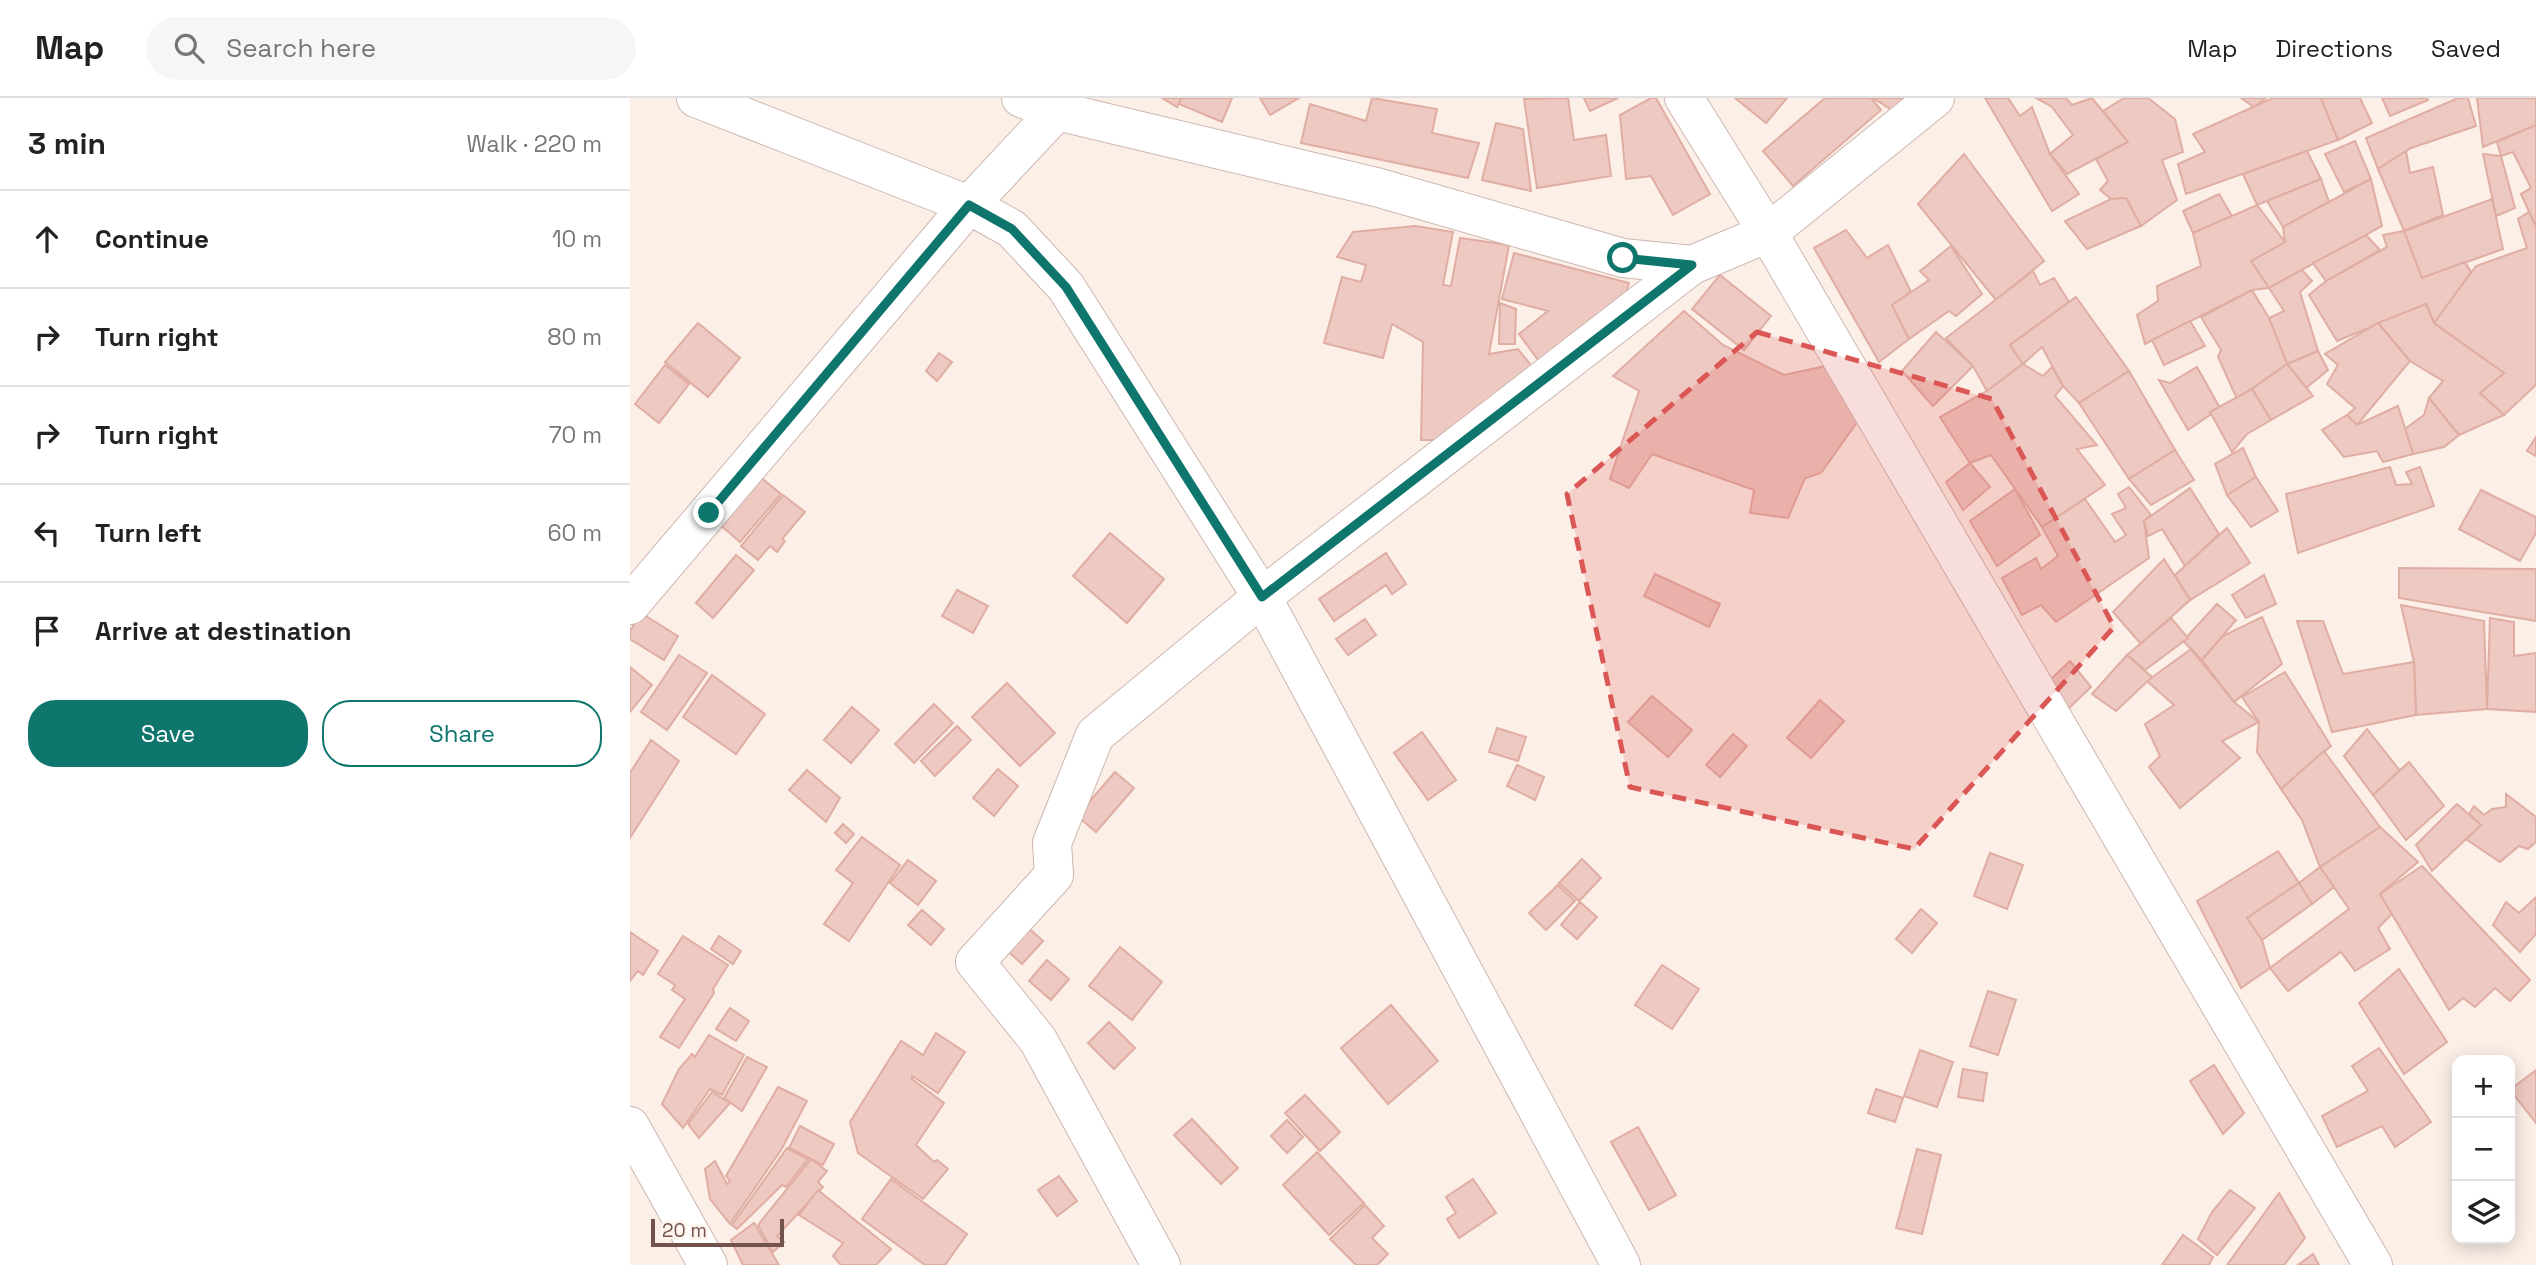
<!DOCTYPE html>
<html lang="en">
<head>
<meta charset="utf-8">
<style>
	:root { --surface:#fff; --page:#f6f6f6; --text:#222; --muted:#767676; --line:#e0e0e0; --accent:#0f766e }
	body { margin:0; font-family:"Space Grotesk",sans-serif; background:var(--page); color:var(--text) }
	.controls { position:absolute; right:21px; bottom:21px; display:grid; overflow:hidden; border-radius:14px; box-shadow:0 4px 18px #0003 }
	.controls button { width:63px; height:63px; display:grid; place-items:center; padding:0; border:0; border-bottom:2px solid var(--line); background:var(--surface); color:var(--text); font:35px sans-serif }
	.scale { position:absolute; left:21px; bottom:18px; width:133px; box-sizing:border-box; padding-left:7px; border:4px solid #73534d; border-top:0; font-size:19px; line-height:24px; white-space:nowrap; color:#73534d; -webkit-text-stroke:5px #fef4ed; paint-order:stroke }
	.stop { position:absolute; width:21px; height:21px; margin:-16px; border:5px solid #0f766e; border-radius:50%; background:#fff }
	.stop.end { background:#0f766e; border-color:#fff; box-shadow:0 2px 7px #0008 }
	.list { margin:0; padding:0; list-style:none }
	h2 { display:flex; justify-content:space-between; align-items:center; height:91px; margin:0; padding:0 28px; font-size:30px }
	h2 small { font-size:23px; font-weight:400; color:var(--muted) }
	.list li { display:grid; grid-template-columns:46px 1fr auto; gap:21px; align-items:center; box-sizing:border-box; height:98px; padding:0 28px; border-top:2px solid var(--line) }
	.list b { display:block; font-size:26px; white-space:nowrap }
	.list em { font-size:23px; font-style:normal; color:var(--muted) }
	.actions { display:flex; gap:14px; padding:21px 28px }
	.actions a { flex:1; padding:16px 0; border:2px solid var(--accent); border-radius:28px; text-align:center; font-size:24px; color:var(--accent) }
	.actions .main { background:var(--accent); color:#fff }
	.icon { flex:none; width:38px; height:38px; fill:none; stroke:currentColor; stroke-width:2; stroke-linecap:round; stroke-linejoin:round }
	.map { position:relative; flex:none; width:1906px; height:1167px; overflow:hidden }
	header { display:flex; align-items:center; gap:42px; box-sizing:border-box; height:98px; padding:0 35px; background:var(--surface); border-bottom:2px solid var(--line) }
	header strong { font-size:33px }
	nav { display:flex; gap:38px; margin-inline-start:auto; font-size:24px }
	.search { width:490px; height:63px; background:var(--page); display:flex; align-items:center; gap:18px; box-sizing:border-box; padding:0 24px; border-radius:38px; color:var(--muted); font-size:26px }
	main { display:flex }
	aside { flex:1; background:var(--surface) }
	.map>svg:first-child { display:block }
</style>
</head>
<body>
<header>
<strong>Map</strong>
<div class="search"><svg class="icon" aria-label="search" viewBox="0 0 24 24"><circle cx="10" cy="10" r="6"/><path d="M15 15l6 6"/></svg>Search here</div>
<nav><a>Map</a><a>Directions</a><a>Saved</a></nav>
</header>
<main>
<aside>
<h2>3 min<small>Walk · 220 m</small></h2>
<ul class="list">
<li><svg class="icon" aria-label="ahead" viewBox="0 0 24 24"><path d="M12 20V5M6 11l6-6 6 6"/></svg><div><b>Continue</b></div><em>10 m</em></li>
<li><svg class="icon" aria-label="right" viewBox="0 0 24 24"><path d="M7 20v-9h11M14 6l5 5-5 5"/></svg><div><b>Turn right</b></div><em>80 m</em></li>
<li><svg class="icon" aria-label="right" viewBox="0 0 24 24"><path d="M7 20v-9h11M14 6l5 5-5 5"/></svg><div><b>Turn right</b></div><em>70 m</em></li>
<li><svg class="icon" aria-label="left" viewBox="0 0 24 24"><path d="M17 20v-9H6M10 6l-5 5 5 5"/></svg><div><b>Turn left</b></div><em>60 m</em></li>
<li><svg class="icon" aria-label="arrive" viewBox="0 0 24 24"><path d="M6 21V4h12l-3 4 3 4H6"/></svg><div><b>Arrive at destination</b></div></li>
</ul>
<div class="actions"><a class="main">Save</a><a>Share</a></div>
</aside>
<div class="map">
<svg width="1906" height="1167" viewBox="0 0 1906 1167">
	<rect width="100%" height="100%" fill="#fbefe7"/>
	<g fill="#eec9c1" stroke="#e0ada3" stroke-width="2">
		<polygon points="532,0 552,0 547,9"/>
		<polygon points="551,0 602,0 592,24 549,6"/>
		<polygon points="630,0 669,0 640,17"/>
		<polygon points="742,0 807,11 802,35 849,45 838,80 671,45 680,6 736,23"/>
		<polygon points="938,0 944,42 976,37 981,78 907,90 894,1"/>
		<polygon points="954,0 988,0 960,13"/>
		<polygon points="1021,0 1026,0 1080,96 1043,117 1021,78 996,81 990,17"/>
		<polygon points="1105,0 1157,0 1136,25"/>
		<polygon points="1195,0 1241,0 1251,12 1163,88 1133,53"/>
		<polygon points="1243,0 1278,0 1268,16"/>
		<polygon points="1355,0 1378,0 1390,18 1402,9 1420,56 1449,96 1422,113"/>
		<polygon points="1406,0 1436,0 1442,7 1462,0 1498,44 1437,76 1420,56 1443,37 1422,9"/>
		<polygon points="1494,0 1518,0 1545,21 1553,54 1532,62 1547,102 1511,128 1496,100 1481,101 1470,92 1478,83 1466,61 1498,44 1473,13"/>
		<polygon points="1611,0 1636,0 1624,9"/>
		<polygon points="1643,0 1691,0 1708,42 1556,96 1548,66 1575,54 1563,36"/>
		<polygon points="1691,0 1730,0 1742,25 1708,42"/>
		<polygon points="1752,0 1797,0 1798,2 1760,18"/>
		<polygon points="1828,0 1838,0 1846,28 1781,50 1748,71 1736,40"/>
		<polygon points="1847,0 1906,0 1906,27 1853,49"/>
		<polygon points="866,25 893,31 901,93 852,82"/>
		<polygon points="1906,27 1906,129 1891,96 1901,90 1883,54 1871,58 1867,44"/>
		<polygon points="1725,43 1741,81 1714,94 1695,56"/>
		<polygon points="1677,53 1691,81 1627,107 1613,76"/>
		<polygon points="1776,53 1780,75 1803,69 1813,117 1774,133 1748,71"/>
		<polygon points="1334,56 1414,163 1366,202 1288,106"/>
		<polygon points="1853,56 1871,58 1885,110 1866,118"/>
		<polygon points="1691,81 1699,104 1653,129 1637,103"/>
		<polygon points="1741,81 1752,128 1639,190 1621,163 1655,144 1653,129"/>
		<polygon points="1589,96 1602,118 1563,135 1553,113"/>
		<polygon points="1496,100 1511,128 1457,151 1435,123 1481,101"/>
		<polygon points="1862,101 1873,151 1792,180 1774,133"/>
		<polygon points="1627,107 1655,144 1621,163 1639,190 1622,192 1515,246 1507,217 1528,203 1527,188 1571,168 1563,135"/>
		<polygon points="1899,114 1906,129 1906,287 1874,317 1850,295 1874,275 1804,225 1846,168 1897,150 1888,121"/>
		<polygon points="785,128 823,134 813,187 821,188 830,140 879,147 859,256 888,251 908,276 823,342 791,342 793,244 762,226 753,260 694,245 712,179 731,184 736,167 707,159 723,134"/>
		<polygon points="1216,132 1237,160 1258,147 1281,194 1262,207 1279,241 1249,264 1184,150"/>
		<polygon points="1774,133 1792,180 1835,164 1841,174 1804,225 1796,206 1707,243 1679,197 1696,183 1757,149 1753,137"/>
		<polygon points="1736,137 1750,152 1696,183 1683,165"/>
		<polygon points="1321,148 1352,196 1326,218 1319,213 1279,241 1262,207 1299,182 1290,173"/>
		<polygon points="884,155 999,185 992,211 914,270 889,236 918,213 872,201"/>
		<polygon points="1672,172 1682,183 1670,194 1688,253 1657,266 1639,220 1654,213 1639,190"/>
		<polygon points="1403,173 1410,187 1424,180 1439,204 1380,247 1393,266 1357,293 1343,268 1316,240"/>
		<polygon points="1090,177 1141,218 1114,252 1062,211"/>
		<polygon points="1622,192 1639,220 1657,266 1607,301 1588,259 1591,252 1571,219"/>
		<polygon points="1446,199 1499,273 1449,305 1433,288 1412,249 1393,266 1380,247"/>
		<polygon points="870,205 886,211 885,246 869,246"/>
		<polygon points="1796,206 1804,225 1874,275 1850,295 1874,317 1829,337 1799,300 1813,283 1780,263 1748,225"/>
		<polygon points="1054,213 1093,247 1154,277 1196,268 1228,323 1191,375 1175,380 1158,420 1120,415 1124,392 1022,356 999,390 980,381 1009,293 983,278"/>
		<polygon points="1560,223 1575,248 1534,267 1522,242"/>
		<polygon points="68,225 110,260 78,299 35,264"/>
		<polygon points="1748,225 1780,263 1727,327 1717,317 1725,310 1697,286 1708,267 1695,256"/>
		<polygon points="1306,234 1343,268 1303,308 1272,273"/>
		<polygon points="1688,253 1698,272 1676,290 1657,266"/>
		<polygon points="309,255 322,264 307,283 296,273"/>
		<polygon points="1393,266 1413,278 1422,269 1433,288 1425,298 1467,347 1447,351 1475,387 1412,429 1361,357 1340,365 1310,319 1357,293"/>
		<polygon points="1657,266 1683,298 1641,322 1622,291"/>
		<polygon points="35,267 59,286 29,325 5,306"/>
		<polygon points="1567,269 1590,310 1558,332 1529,282 1540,285"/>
		<polygon points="1499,273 1545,352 1499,381 1449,305"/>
		<polygon points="1622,291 1641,322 1617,336 1602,354 1580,314"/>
		<polygon points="1799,300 1829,337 1814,349 1783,356 1775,331 1794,317"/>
		<polygon points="1768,308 1783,356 1753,364 1747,353 1714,359 1692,332 1717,317 1727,327"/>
		<polygon points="1906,339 1906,358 1897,353"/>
		<polygon points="1613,350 1626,379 1597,397 1585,366"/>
		<polygon points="1545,352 1564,382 1521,407 1499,381"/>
		<polygon points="1340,365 1360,389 1333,412 1316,384"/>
		<polygon points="1760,369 1766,387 1782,386 1776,374 1790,369 1804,408 1668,455 1656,396"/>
		<polygon points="129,378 151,396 110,444 89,426"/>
		<polygon points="1626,379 1648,413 1621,429 1597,397"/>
		<polygon points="1499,389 1521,417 1514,423 1519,460 1426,524 1411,507 1392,517 1372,480 1406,460 1411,471 1428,458 1412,429 1455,401 1485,444 1496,437 1482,416 1496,410 1488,396"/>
		<polygon points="1560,390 1589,436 1555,468 1532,431 1518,438 1514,423"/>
		<polygon points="1385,391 1410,437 1367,468 1340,423"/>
		<polygon points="1851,392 1906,419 1906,435 1890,463 1829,431"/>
		<polygon points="153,397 175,414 152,441 155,443 147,454 140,448 128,462 111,448"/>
		<polygon points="1597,430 1620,465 1560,502 1545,477"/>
		<polygon points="480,435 534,481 497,525 443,478"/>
		<polygon points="756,455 776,486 762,496 756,487 704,523 689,501"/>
		<polygon points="106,457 124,472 83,520 66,505"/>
		<polygon points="1534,461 1560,502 1511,546 1483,514"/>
		<polygon points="1769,470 1906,471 1906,523 1769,500"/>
		<polygon points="1025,476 1090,506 1079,529 1014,498"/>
		<polygon points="1634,477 1646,506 1616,520 1602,497"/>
		<polygon points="327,492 358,508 343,535 312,518"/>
		<polygon points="1587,506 1606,522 1572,562 1553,543"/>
		<polygon points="1771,507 1854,523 1857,611 1786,617 1784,564"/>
		<polygon points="11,515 48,538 34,562 0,541 0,533"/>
		<polygon points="1632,519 1652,566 1604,604 1572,562 1593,538"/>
		<polygon points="1541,520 1558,540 1515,572 1497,557"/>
		<polygon points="1860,520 1884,524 1884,558 1906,555 1906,614 1857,611"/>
		<polygon points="735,521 746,537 718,557 706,541"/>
		<polygon points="1667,523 1693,523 1713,576 1784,564 1786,617 1702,634"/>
		<polygon points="1561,551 1604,604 1629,624 1592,643 1610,660 1550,710 1519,669 1530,658 1515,626 1544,607 1517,583"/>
		<polygon points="49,557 77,575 37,632 11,614"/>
		<polygon points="1497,557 1522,579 1486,613 1462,596"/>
		<polygon points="1440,563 1461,589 1436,613 1420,582"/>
		<polygon points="0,569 22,587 0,614"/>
		<polygon points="1655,574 1701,648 1651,691 1627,654 1629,624 1612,599"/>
		<polygon points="82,577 135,616 106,656 53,619"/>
		<polygon points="377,585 425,635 390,668 342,619"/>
		<polygon points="1022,598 1062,632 1038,659 998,624"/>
		<polygon points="1190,602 1214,623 1181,660 1157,640"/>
		<polygon points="304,606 323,625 284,665 265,646"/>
		<polygon points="222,609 249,632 221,665 194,642"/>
		<polygon points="327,628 341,642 305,678 291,663"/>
		<polygon points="867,630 896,639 888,663 859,654"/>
		<polygon points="1737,631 1771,674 1743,697 1714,658"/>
		<polygon points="792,634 826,682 798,702 764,655"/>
		<polygon points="1103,636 1117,648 1090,679 1076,667"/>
		<polygon points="21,642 49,663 0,740 0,675"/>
		<polygon points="1694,653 1750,729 1690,769 1672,722 1651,691"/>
		<polygon points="1779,664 1814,708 1776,742 1743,697"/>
		<polygon points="887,667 914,679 905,702 877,688"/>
		<polygon points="368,671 388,688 364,718 343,700"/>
		<polygon points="177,672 210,700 196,724 159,692"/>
		<polygon points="485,674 504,690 466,734 447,718"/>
		<polygon points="1876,696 1906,719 1906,744 1898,751 1889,748 1870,764 1836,741 1851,727 1839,716 1844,708 1854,717 1862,711 1876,709"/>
		<polygon points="1827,706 1851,727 1802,773 1786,747"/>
		<polygon points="213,726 224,736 216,745 205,735"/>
		<polygon points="1750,729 1788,764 1750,796 1762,816 1748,830 1760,851 1725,873 1711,854 1658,893 1640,870 1719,811 1690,769"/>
		<polygon points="232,739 270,767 219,843 194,826 223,785 206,772"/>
		<polygon points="1648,753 1669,785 1617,820 1632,842 1640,870 1611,890 1567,803"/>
		<polygon points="1360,755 1393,767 1377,811 1344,798"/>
		<polygon points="952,761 971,780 949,803 929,785"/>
		<polygon points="278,762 306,783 288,807 260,785"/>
		<polygon points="1792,768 1900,882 1880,903 1865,890 1845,909 1833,900 1819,912 1750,796"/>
		<polygon points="1690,769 1704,789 1682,806 1669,785"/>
		<polygon points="1669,785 1682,806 1632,842 1617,820"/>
		<polygon points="928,787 945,803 916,832 899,815"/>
		<polygon points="1906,799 1906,836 1890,854 1863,827 1876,804 1889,815"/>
		<polygon points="950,804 967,819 947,841 931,827"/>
		<polygon points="1291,811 1307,825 1282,855 1266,841"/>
		<polygon points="292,812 314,831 301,847 278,827"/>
		<polygon points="391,823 413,843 392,866 370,846"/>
		<polygon points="0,834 28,853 13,877 8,873 0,883"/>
		<polygon points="53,838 98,867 83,891 84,895 49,950 30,939 55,901 42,892 45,887 28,876"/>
		<polygon points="89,838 111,853 103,866 81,851"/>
		<polygon points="490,849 532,884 502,922 459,888"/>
		<polygon points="417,862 439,881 421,902 399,883"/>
		<polygon points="1032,867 1069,891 1042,931 1005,907"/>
		<polygon points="1769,871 1817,944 1774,976 1729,905"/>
		<polygon points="1358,893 1386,902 1368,957 1340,948"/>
		<polygon points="761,907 808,963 758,1006 711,950"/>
		<polygon points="100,910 119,923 106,943 86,931"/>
		<polygon points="479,924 505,950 484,971 458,945"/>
		<polygon points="306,935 335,954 308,995 282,978 282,981 314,1005 286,1047 304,1064 307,1062 318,1071 293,1101 228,1055 220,1024 271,943 293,957"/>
		<polygon points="79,937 114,957 92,997 80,991 53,1030 32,1006 49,971 62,956 65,959"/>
		<polygon points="1749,950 1801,1024 1765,1049 1752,1028 1707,1049 1692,1018 1738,993 1722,968"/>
		<polygon points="1290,952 1323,964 1307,1009 1274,998"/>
		<polygon points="117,959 137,969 112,1013 94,1000"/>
		<polygon points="1584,967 1614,1015 1593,1036 1560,983"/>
		<polygon points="1333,971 1357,975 1353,1003 1328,999"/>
		<polygon points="1906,972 1906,1025 1880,992"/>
		<polygon points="148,989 177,1003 151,1052 100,1126 80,1101 75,1071 85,1063 97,1086 100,1083 96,1078"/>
		<polygon points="1246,991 1273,1000 1265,1024 1238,1015"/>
		<polygon points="82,994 100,1005 69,1040 58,1026"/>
		<polygon points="675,997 710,1034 690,1053 655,1015"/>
		<polygon points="562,1021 608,1070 591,1086 544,1037"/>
		<polygon points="657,1022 673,1039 657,1055 641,1038"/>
		<polygon points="170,1028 204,1046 193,1067 159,1050"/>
		<polygon points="1008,1029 1046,1097 1019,1112 981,1044"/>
		<polygon points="157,1050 178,1061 156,1089 152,1087 107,1131 102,1127"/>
		<polygon points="1287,1051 1311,1057 1292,1136 1266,1130"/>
		<polygon points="687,1054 734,1105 699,1137 653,1087"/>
		<polygon points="181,1061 197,1073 188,1084 193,1089 147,1138 154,1144 143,1154 128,1127"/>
		<polygon points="429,1078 447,1103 427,1118 408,1092"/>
		<polygon points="261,1081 337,1136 315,1167 295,1167 232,1121"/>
		<polygon points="843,1081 866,1115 829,1140 817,1121 826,1115 816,1099"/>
		<polygon points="188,1092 261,1151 246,1167 211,1167 203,1158 213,1145 169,1117"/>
		<polygon points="1600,1092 1625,1110 1587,1157 1568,1141 1582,1114"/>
		<polygon points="1649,1095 1675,1140 1654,1167 1597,1167"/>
		<polygon points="735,1107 754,1128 742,1140 758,1156 747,1167 726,1167 700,1141"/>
		<polygon points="124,1125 149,1167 113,1167 101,1142"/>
		<polygon points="1553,1137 1583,1159 1579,1167 1532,1167"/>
		<polygon points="1683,1156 1689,1167 1668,1167"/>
	</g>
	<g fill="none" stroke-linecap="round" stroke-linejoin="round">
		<g stroke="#ceb7b1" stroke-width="40">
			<g id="minor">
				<polyline points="66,0 339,107 382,131 436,189 632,499 991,1167"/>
				<polyline points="391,0 427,13 746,89 993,160 1062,167"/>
				<polyline points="1054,0 1138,135 1743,1167"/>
				<polyline points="0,507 339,107 427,13"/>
				<polyline points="0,1028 78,1167"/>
				<polyline points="531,1167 408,942 345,864 424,777 422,745 465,637 632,499 1062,167 1138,135 1305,0"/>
			</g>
		</g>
		<use href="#minor" stroke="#fff" stroke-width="38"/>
	</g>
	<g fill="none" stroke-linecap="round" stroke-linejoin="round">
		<polyline stroke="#0f766e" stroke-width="9" points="79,415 339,107 382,131 436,189 632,499 1062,167 993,160"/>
	</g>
	<path fill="#db5756" fill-opacity="0.2" stroke="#db5756" stroke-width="5" stroke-dasharray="14 9" stroke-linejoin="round" d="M1127 234 1362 301 1484 529 1284 751 1000 689 937 396Z"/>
</svg>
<div class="controls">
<button>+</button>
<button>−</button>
<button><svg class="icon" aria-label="layers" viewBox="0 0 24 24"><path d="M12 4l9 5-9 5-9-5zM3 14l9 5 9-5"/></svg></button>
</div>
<div class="scale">20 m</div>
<div class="stop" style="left:993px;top:160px"></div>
<div class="stop end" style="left:79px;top:415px"></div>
</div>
</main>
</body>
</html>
